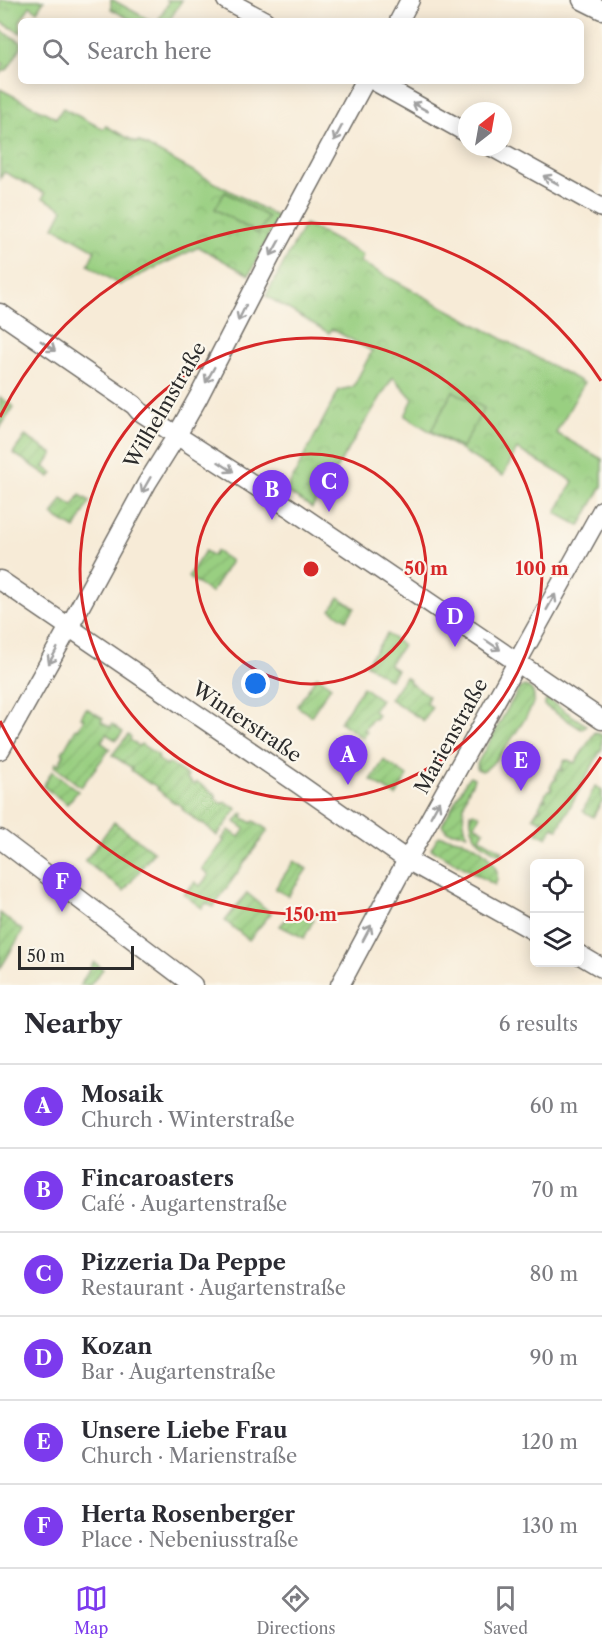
<!DOCTYPE html>
<html lang="en">
<head>
<meta charset="utf-8">
<style>
	:root { --surface:#fff; --page:#f2f2f3; --text:#2b2b33; --muted:#7c7c81; --line:#e1e1e2; --accent:#7c3aed }
	body { margin:0; font-family:"Libre Caslon Text",serif; background:var(--page); color:var(--text) }
	.controls { position:absolute; right:18px; bottom:18px; display:grid; overflow:hidden; border-radius:9px; box-shadow:0 3px 15px #0003 }
	.controls button { width:54px; height:54px; display:grid; place-items:center; padding:0; border:0; border-bottom:2px solid var(--line); background:var(--surface); color:var(--text); font:30px sans-serif }
	.compass { position:absolute; left:458px; top:102px; width:54px; height:54px; border-radius:50%; background:var(--surface); box-shadow:0 3px 15px #0003; rotate:31deg }
	.scale { position:absolute; left:18px; bottom:15px; width:116px; box-sizing:border-box; padding-left:6px; border:3px solid #2b2b2b; border-top:0; font-size:16px; line-height:21px; white-space:nowrap; color:#2b2b2b; -webkit-text-stroke:4px #fbf7ec; paint-order:stroke }
	.you { position:absolute; left:256px; top:684px; width:21px; height:21px; margin:-15px; border:4px solid #fff; border-radius:50%; background:#1a73e8; box-shadow:0 0 0 9px #1a73e833 }
	.badge { display:grid; place-items:center; width:39px; height:39px; border-radius:50%; background:var(--accent); color:#fff; font-size:20px; font-weight:700 }
	.pin { position:absolute; translate:-50% -50px; filter:drop-shadow(0 2px 3px #0008) }
	.pin::after { content:''; position:absolute; top:32px; width:21px; height:18px; background:inherit; clip-path:polygon(0 0,100% 0,50% 100%) }
	.list { margin:0; padding:0; list-style:none }
	h2 { display:flex; justify-content:space-between; align-items:center; height:78px; margin:0; padding:0 24px; font-size:26px }
	h2 small { font-size:20px; font-weight:400; color:var(--muted) }
	.list li { display:grid; grid-template-columns:39px 1fr auto; gap:18px; align-items:center; box-sizing:border-box; height:84px; padding:0 24px; border-top:2px solid var(--line) }
	.list b { display:block; font-size:22px; white-space:nowrap }
	.list p { margin:0; font-size:20px; white-space:nowrap; color:var(--muted) }
	.list em { font-size:20px; font-style:normal; color:var(--muted) }
	.icon { flex:none; width:33px; height:33px; fill:none; stroke:currentColor; stroke-width:2; stroke-linecap:round; stroke-linejoin:round }
	.map { position:relative; flex:none; width:602px; height:985px; overflow:hidden }
	.search { position:absolute; background:var(--surface); box-shadow:0 3px 15px #0003; left:18px; right:18px; top:18px; height:66px; display:flex; align-items:center; gap:15px; box-sizing:border-box; padding:0 21px; border-radius:9px; color:var(--muted); font-size:22px }
	.sheet { height:582px; background:var(--surface) }
	nav { display:flex; justify-content:space-around; align-items:center; box-sizing:border-box; height:84px; border-top:2px solid var(--line); background:var(--surface); font-size:16px; color:var(--muted) }
	nav a { display:grid; justify-items:center; gap:3px }
	nav .on { color:var(--accent) }
	.map>svg:first-child { display:block }
</style>
</head>
<body>
<div class="map">
<svg width="602" height="985" viewBox="0 0 602 985">
	<defs>
		<pattern id="grass-tufts" width="24" height="20" patternUnits="userSpaceOnUse" patternTransform="scale(1.5)"><rect width="24" height="20" fill="#99cf81"/><path d="M3 7l-1-3M5 7V3M7 7l1-3M15 17l-1-3M17 17v-4M19 17l1-3" fill="none" stroke="#84b270"/></pattern>
		<pattern id="park-crowns" width="20" height="18" patternUnits="userSpaceOnUse" patternTransform="scale(1.5)"><rect width="20" height="18" fill="#99cf81"/><path d="M2 6a3 3 0 1 1 6 0M12 15a3 3 0 1 1 6 0" fill="none" stroke="#84b270"/></pattern>
		<pattern id="garden-furrows" width="10" height="10" patternUnits="userSpaceOnUse" patternTransform="scale(1.5)"><rect width="10" height="10" fill="#99cf81"/><path d="M-1 1l2-2M0 10L10 0M9 11l2-2" fill="none" stroke="#84b270"/></pattern>
	</defs>
	<rect width="100%" height="100%" fill="#fbf7ec"/>
	<filter id="ink" filterUnits="userSpaceOnUse"><feTurbulence type="fractalNoise" baseFrequency=".0167" numOctaves="2"/><feDisplacementMap in="SourceGraphic" scale="12" xChannelSelector="R" yChannelSelector="G"/><feConvolveMatrix kernelMatrix="1 2 1 2 8 2 1 2 1" color-interpolation-filters="sRGB"/></filter>
	<filter id="wash" filterUnits="userSpaceOnUse"><feTurbulence type="fractalNoise" baseFrequency=".008" numOctaves="4" result="noise"/><feDisplacementMap in="SourceGraphic" scale="24" xChannelSelector="R" yChannelSelector="G"/><feGaussianBlur stdDeviation="1.35" result="paint"/><feColorMatrix in="noise" values="0 0 0 0 0 0 0 0 0 0 0 0 0 0 0 0 0 1.4 0 .05"/><feComposite in="paint" operator="in"/></filter>
	<g filter="url(#wash)">
		<rect width="100%" height="100%" fill="#f7ebd7"/>
		<g fill="url(#grass-tufts)" stroke="#627d56" stroke-width="1.5">
			<polygon points="0,0 44,0 37,11 30,6 20,21 21,33 0,22"/>
			<polygon points="111,0 113,0 151,21 133,21 111,9"/>
			<polygon points="166,0 182,0 169,21 158,21 169,2"/>
			<polygon points="0,30 21,42 21,47 8,69 0,73 0,69 4,64 0,61"/>
		</g>
		<g fill="url(#park-crowns)" stroke="#627d56" stroke-width="1.5">
			<polygon points="0,89 56,118 63,108 103,129 106,126 137,143 138,141 278,217 249,275 199,247 119,285 88,265 95,250 54,227 63,209 43,198 45,193 4,172 0,179"/>
			<polygon points="305,224 363,255 360,262 584,383 556,433 602,459 602,486 580,526 556,513 573,481 517,449 503,476 405,416 413,399 393,377 312,508 286,491 339,390 353,387 372,351 332,329 329,333 266,296"/>
		</g>
		<g fill="url(#garden-furrows)" stroke="#627d56" stroke-width="1.5">
			<polygon points="0,397 14,407 0,428"/>
			<polygon points="25,436 53,454 44,467 53,473 50,477 13,453"/>
			<polygon points="80,495 90,501 75,529 52,515 62,499 73,506"/>
			<polygon points="205,551 213,556 216,551 231,561 211,593 188,577"/>
			<polygon points="339,597 355,608 346,620 331,610"/>
			<polygon points="387,634 403,645 389,665 397,670 390,680 366,664"/>
			<polygon points="317,676 331,686 311,716 297,706"/>
			<polygon points="405,677 410,680 409,682 429,696 426,703 432,707 424,721 390,699"/>
			<path d="M524 686C531 687 534 691 534 699 532 712 494 768 482 771L477 769V764L513 699 520 688Z"/>
			<polygon points="363,687 381,700 373,711 378,715 375,719 373,718 364,730 367,732 363,738 340,722"/>
			<polygon points="547,699 586,725 584,728 581,729 545,706 545,703"/>
			<polygon points="86,708 103,718 101,721 110,727 112,724 123,732 116,740 106,734 101,742 110,749 81,787 54,766 56,763 59,764 64,754 62,753 76,728 78,729 84,719 81,717"/>
			<polygon points="595,732 602,735 602,748 558,829 553,827 547,838 537,833 542,824 544,826 545,824 542,819 541,821 533,817 538,809 540,810 541,808 539,807 543,799 545,800 546,799 544,797 548,790 551,790 552,788 550,787 554,780 556,780 557,779 555,777 559,770 561,771 563,769 561,768 565,760 567,761 568,760 575,763"/>
			<polygon points="128,735 131,737 130,740 139,746 141,744 159,756 158,759 167,766 169,763 188,776 186,778 195,785 197,782 216,795 215,798 223,804 225,802 237,809 217,836 203,823 201,824 182,809 183,808 177,803 176,804 157,789 158,788 151,783 150,784 131,770 132,768 112,755"/>
			<polygon points="384,760 407,776 396,796 371,780"/>
			<polygon points="52,771 78,791 67,804 43,786"/>
			<path d="M470 776 474 778C473 783 470 787 468 791 462 806 462 820 467 834L447 831 442 825 468 778Z"/>
			<polygon points="595,786 602,790 602,801 593,817 583,811"/>
			<path d="M473 812 480 815 475 825 484 831 480 838 503 851 501 855C478 842 472 841 470 813L472 814Z"/>
			<polygon points="242,813 244,814 242,817 252,823 254,821 268,830 213,907 206,903 202,908 183,894 195,882 200,886 209,875 202,869 224,841 222,839 229,830 239,837 245,829 235,822"/>
			<polygon points="114,822 154,852 124,891 85,861"/>
			<path d="M440 836C450 837 461 839 469 843 484 849 504 868 495 885L431 849 437 838Z"/>
			<polygon points="294,861 307,869 288,896 275,889"/>
			<polygon points="247,893 271,913 249,940 225,921"/>
			<polygon points="295,908 314,919 304,938 280,926"/>
			<polygon points="0,913 23,931 0,969"/>
			<polygon points="94,962 103,969 90,985 80,985"/>
		</g>
		<g fill="#99cf81" stroke="#627d56" stroke-width="1.5">
			<polygon points="225,192 268,217 258,234 215,209"/>
			<polygon points="453,391 484,408 462,448 431,431"/>
		</g>
	</g>
	<g filter="url(#ink)">
		<g fill="none" stroke-linecap="round" stroke-linejoin="round">
			<g stroke="#726e67" stroke-width="21">
				<g id="minor">
					<polyline points="226,0 265,21"/>
					<polyline points="582,0 602,10"/>
					<polyline points="399,21 410,0"/>
					<polyline points="374,81 467,133"/>
					<polyline points="492,147 602,208"/>
					<polyline points="0,313 134,405 139,411 293,510 602,720"/>
					<polyline points="0,580 300,785 407,860 534,931"/>
					<polyline points="0,750 69,627 147,483 177,435 199,396 274,250 365,81"/>
					<polyline points="0,839 193,985"/>
					<polyline points="580,955 602,968"/>
					<polyline points="340,985 407,860 602,510"/>
				</g>
			</g>
			<use href="#minor" stroke="#fff" stroke-width="18"/>
		</g>
		<defs><path id="oneway-shaft" d="M-6 0H5M1.5-3L5.5 0L1.5 3" fill="none" stroke-width="1.6" stroke-linecap="round" stroke-linejoin="round" transform="scale(1.5)"/></defs>
		<g stroke="#a0a0a0">
			<use href="#oneway-shaft" transform="translate(420 107) rotate(-151)"/>
			<use href="#oneway-shaft" transform="translate(338 133) rotate(118)"/>
			<use href="#oneway-shaft" transform="translate(551 180) rotate(-151)"/>
			<use href="#oneway-shaft" transform="translate(275 248) rotate(119)"/>
			<use href="#oneway-shaft" transform="translate(242 313) rotate(116)"/>
			<use href="#oneway-shaft" transform="translate(48 346) rotate(35)"/>
			<use href="#oneway-shaft" transform="translate(210 375) rotate(119)"/>
			<use href="#oneway-shaft" transform="translate(226 467) rotate(33)"/>
			<use href="#oneway-shaft" transform="translate(146 485) rotate(120)"/>
			<use href="#oneway-shaft" transform="translate(551 602) rotate(-61)"/>
			<use href="#oneway-shaft" transform="translate(493 645) rotate(34)"/>
			<use href="#oneway-shaft" transform="translate(53 656) rotate(119)"/>
			<use href="#oneway-shaft" transform="translate(435 809) rotate(-61)"/>
			<use href="#oneway-shaft" transform="translate(367 933) rotate(-62)"/>
		</g>
	</g>
	<g fill="none" stroke="#d62828" stroke-width="3">
		<circle cx="311" cy="569" r="115"/>
		<circle cx="311" cy="569" r="231"/>
		<path d="M601 757A346 346 0 0 1 0 721M0 417A346 346 0 0 1 601 381"/>
	</g>
	<g text-anchor="middle" stroke-width="4.5" stroke-linejoin="round" paint-order="stroke">
		<g font-size="20" fill="#2b2b2b" stroke="#fbf7ec">
			<text transform="translate(165 405) rotate(-60)" y="7">Wilhelmstraße</text>
			<text transform="translate(247 722) rotate(34)" y="7">Winterstraße</text>
			<text transform="translate(451 736) rotate(-61)" y="7">Marienstraße</text>
		</g>
	</g>
	<circle cx="311" cy="569" r="9" fill="#d62828" stroke="#fbf7ec" stroke-width="3"/>
	<g font-size="18" text-anchor="middle" font-weight="bold" fill="#d62828" stroke="#fbf7ec" stroke-width="4.5" stroke-linejoin="round" paint-order="stroke">
		<text x="426" y="575">50 m</text>
		<text x="542" y="575">100 m</text>
		<text x="311" y="921">150 m</text>
	</g>
</svg>
<div class="controls">
<button><svg class="icon" aria-label="locate" viewBox="0 0 24 24"><circle cx="12" cy="12" r="6"/><path d="M12 2v4M12 18v4M2 12h4M18 12h4"/></svg></button>
<button><svg class="icon" aria-label="layers" viewBox="0 0 24 24"><path d="M12 4l9 5-9 5-9-5zM3 14l9 5 9-5"/></svg></button>
</div>
<svg class="compass" viewBox="-18 -18 36 36"><path d="M0-13l5 13h-10z" fill="#e53935"/><path d="M0 13l5-13h-10z" fill="#7c7c81"/></svg>
<div class="scale">50 m</div>
<div class="you"></div>
<div class="pin badge" style="left:348px;top:785px">A</div>
<div class="pin badge" style="left:272px;top:520px">B</div>
<div class="pin badge" style="left:329px;top:512px">C</div>
<div class="pin badge" style="left:455px;top:647px">D</div>
<div class="pin badge" style="left:521px;top:791px">E</div>
<div class="pin badge" style="left:62px;top:912px">F</div>
<div class="search"><svg class="icon" aria-label="search" viewBox="0 0 24 24"><circle cx="10" cy="10" r="6"/><path d="M15 15l6 6"/></svg>Search here</div>
</div>
<section class="sheet">
<h2>Nearby<small>6 results</small></h2>
<ul class="list">
<li><span class="badge">A</span><div><b>Mosaik</b><p>Church · Winterstraße</p></div><em>60 m</em></li>
<li><span class="badge">B</span><div><b>Fincaroasters</b><p>Café · Augartenstraße</p></div><em>70 m</em></li>
<li><span class="badge">C</span><div><b>Pizzeria Da Peppe</b><p>Restaurant · Augartenstraße</p></div><em>80 m</em></li>
<li><span class="badge">D</span><div><b>Kozan</b><p>Bar · Augartenstraße</p></div><em>90 m</em></li>
<li><span class="badge">E</span><div><b>Unsere Liebe Frau</b><p>Church · Marienstraße</p></div><em>120 m</em></li>
<li><span class="badge">F</span><div><b>Herta Rosenberger</b><p>Place · Nebeniusstraße</p></div><em>130 m</em></li>
</ul>
</section>
<nav>
<a class="on"><svg class="icon" aria-label="map" viewBox="0 0 24 24"><path d="M3 6l6-2 6 2 6-2v14l-6 2-6-2-6 2zM9 4v14M15 6v14"/></svg>Map</a>
<a><svg class="icon" aria-label="directions" viewBox="0 0 24 24"><path d="M12 3l9 9-9 9-9-9zM9 14v-3h6M13 9l2 2-2 2"/></svg>Directions</a>
<a><svg class="icon" aria-label="saved" viewBox="0 0 24 24"><path d="M7 4h10v16l-5-4-5 4z"/></svg>Saved</a>
</nav>
</body>
</html>
